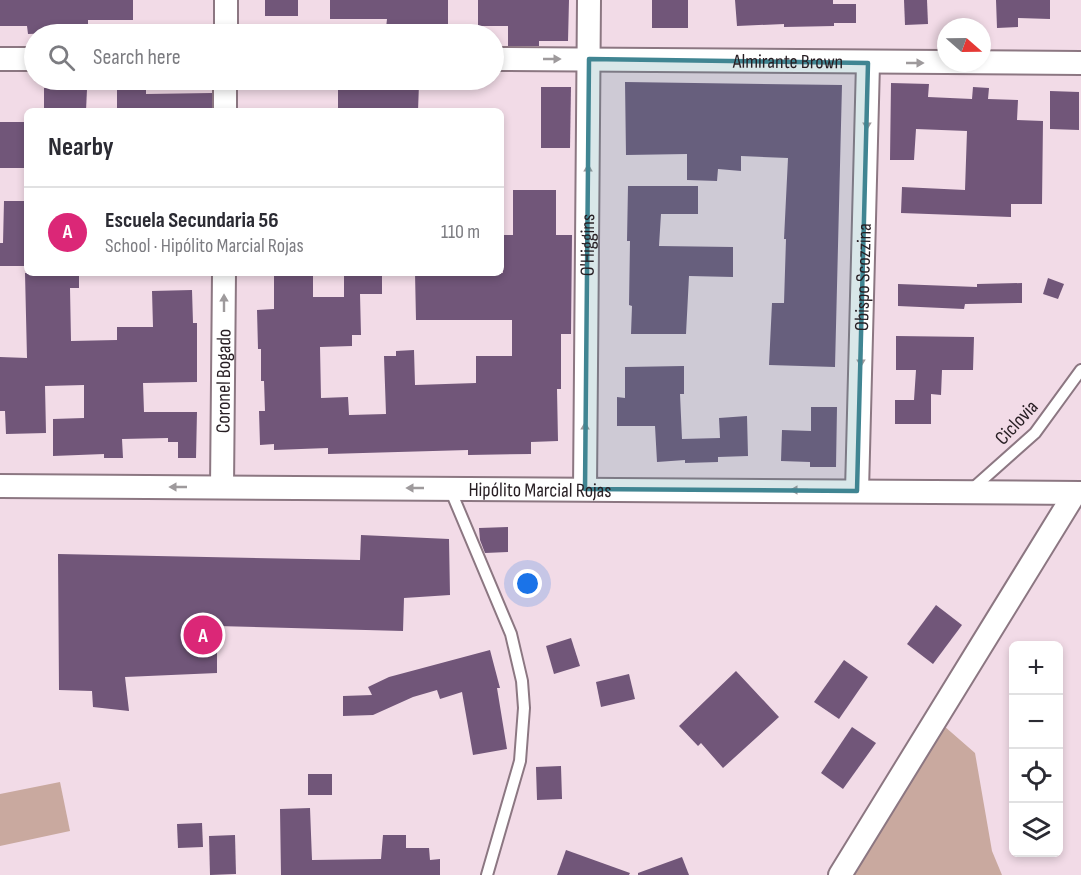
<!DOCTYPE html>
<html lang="en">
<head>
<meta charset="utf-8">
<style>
	:root { --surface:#fff; --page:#f2f2f3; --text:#2b2b33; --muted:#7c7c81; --line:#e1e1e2; --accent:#db2777 }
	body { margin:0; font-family:"Sofia Sans Condensed",sans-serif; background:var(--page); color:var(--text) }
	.controls { position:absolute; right:18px; bottom:18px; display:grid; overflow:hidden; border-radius:9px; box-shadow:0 3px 9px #0003 }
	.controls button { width:54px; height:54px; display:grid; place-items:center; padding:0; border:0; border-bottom:2px solid var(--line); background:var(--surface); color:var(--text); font:30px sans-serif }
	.compass { position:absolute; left:937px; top:18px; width:54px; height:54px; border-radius:50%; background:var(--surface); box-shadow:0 3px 9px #0003; rotate:110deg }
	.you { position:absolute; left:528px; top:584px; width:21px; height:21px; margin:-15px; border:4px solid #fff; border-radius:50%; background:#1a73e8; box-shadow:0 0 0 9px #1a73e833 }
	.badge { display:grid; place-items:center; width:39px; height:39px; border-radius:50%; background:var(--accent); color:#fff; font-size:20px; font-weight:700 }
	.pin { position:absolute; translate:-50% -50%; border:3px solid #fff; box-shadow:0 2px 6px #0006 }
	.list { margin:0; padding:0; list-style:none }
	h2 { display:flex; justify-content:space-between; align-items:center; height:78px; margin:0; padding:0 24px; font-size:26px }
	h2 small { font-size:20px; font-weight:400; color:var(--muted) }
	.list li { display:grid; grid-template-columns:39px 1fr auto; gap:18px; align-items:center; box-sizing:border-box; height:90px; padding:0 24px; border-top:2px solid var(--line) }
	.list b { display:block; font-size:22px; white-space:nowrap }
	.list p { margin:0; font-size:20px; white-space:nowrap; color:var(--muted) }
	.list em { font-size:20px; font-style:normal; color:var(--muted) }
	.icon { flex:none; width:33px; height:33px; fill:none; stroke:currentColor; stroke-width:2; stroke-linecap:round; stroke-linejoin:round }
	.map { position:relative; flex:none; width:1081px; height:875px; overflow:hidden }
	.search { position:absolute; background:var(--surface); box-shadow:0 3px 9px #0003; left:24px; top:24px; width:480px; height:66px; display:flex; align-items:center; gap:15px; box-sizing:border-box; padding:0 21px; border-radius:33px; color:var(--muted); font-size:22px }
	.panel { position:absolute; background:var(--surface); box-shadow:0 3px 9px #0003; left:24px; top:108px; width:480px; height:168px; border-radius:9px }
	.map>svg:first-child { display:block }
</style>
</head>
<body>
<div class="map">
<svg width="1081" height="875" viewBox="0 0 1081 875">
	<rect width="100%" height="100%" fill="#f2dbe7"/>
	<g fill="#c9a99f">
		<polygon points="936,719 975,753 992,851 1002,875 840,875"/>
		<polygon points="60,782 70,831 0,846 0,794"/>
	</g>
	<g fill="#715679">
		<polygon points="0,0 133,0 133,20 88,20 88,32 28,34 27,26 0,26"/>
		<rect x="265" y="0" width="33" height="16"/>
		<polygon points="330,0 448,0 448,28 386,28 387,19 330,19"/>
		<polygon points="478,0 569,0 568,41 539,41 539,46 508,46 508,26 478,26"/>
		<rect x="652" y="0" width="36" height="28"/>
		<polygon points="735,0 833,0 833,4 856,4 856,23 834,23 834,26 784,27 784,24 737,26"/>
		<polygon points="904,0 927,0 928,24 905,25"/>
		<polygon points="996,0 1050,0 1050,19 1018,18 1018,27 997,28"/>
		<polygon points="625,82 842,85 835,367 769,365 772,303 784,303 786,239 784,239 788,158 741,156 741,171 718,169 717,181 687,180 687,154 626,155"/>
		<polygon points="891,83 929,84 928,97 972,99 973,87 989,88 988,99 1018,100 1017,120 1043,121 1042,204 1011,204 1011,217 901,213 902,187 965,190 967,131 916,129 914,160 890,160"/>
		<polygon points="384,84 419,84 418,111 338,111 338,87 384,87"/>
		<polygon points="117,87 146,87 146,94 212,93 212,111 117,111"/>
		<polygon points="541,87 571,87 570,148 541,148"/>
		<polygon points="44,88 87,89 86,111 44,111"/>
		<polygon points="1050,91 1079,92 1079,130 1050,129"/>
		<rect x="0" y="122" width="27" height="46"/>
		<polygon points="628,186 698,186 698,214 661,214 659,246 733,247 733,277 689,276 686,334 631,334 632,306 629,305 630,241 627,241"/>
		<polygon points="513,190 556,190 556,235 572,235 571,334 561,334 561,389 557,389 558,441 531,442 531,454 468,455 468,450 328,454 328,448 274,450 274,444 260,445 259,411 265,411 264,381 261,381 261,349 258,349 257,310 274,309 274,273 313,273 313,297 344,297 344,273 382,273 382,294 360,294 361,335 352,335 352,346 320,347 321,398 348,397 349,415 386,414 384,356 396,356 396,351 414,350 415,385 476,383 476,356 512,356 512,320 416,320 415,273 503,273 503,235 513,235"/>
		<polygon points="4,201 27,201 27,266 0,266 0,243 3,243"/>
		<polygon points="25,273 79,273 79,288 70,288 71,341 117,340 117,327 153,327 152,291 192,290 193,323 197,323 197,382 143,383 144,412 197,412 196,458 178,458 178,442 168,442 168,438 122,439 123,458 104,458 104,454 53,456 53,419 84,418 84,385 45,386 46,433 6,434 5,411 0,411 0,357 27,358"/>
		<polygon points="1048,278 1064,284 1058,299 1043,294"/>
		<polygon points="1022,283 1022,303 965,304 964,309 898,306 898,284 977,287 977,284"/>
		<polygon points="896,336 974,337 973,370 942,370 941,395 931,394 931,424 895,424 895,400 914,400 916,370 896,370"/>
		<polygon points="684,366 684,394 680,394 682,439 720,438 719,418 747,416 748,456 718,457 718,462 685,463 685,460 657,462 655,426 617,426 617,397 625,398 625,367"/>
		<polygon points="811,407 837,407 836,467 810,467 810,462 781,461 782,430 811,431"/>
		<polygon points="508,527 508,552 485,553 480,540 479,528"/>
		<polygon points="361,535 449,539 450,595 404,598 403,631 217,626 217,673 125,677 129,711 93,707 92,691 59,690 58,554 360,560"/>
		<polygon points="936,605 962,625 933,664 907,644"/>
		<polygon points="571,638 580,666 554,674 546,646"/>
		<polygon points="490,650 500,688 497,688 507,749 473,755 462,692 440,699 437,690 413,697 373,715 343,716 343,696 372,695 368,687 389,677"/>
		<polygon points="844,660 868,677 839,719 814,702"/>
		<polygon points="736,671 779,717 723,768 701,743 698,746 679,726"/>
		<polygon points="629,674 635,699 601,707 596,682"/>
		<polygon points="852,727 876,743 843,789 821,773"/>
		<polygon points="561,766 562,799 537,800 536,767"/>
		<rect x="308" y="774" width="24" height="21"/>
		<polygon points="310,808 312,860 381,859 383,835 406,835 406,848 429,848 430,860 440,859 440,875 281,875 280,809"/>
		<polygon points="202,823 203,847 178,848 177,824"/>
		<polygon points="235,835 236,874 210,875 209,836"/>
		<polygon points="566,850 630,873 629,875 557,875"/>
		<polygon points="682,857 689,875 638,875 638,873"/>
	</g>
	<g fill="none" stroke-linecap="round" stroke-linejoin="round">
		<g stroke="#8c7782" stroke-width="14">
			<g id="lane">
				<polyline points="450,489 511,634 522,681 524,708 520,761 487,875"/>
				<polyline points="971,490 1035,433 1081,370"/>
			</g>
		</g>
		<g stroke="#8c7782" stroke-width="26">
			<g id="street">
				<polyline points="226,34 226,0"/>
				<polyline points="0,59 34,59"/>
				<path id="s1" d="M494 59 1081 63"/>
				<polyline points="225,111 225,80"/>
				<path id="s2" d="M0 486 1081 493"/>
				<path id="s3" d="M222 487 224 273"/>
				<path id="s4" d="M585 489 589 0"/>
				<path id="s5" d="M857 491 868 63"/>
				<polyline points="840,875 1075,493"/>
			</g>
		</g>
		<use href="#lane" stroke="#fff" stroke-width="10"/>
		<use href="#street" stroke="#fff" stroke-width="22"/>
	</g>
	<defs><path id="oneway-solid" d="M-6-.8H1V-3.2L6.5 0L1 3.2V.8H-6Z" transform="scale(1.5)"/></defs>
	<g fill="#9e9a9c">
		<use href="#oneway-solid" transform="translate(552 59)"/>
		<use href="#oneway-solid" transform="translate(915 63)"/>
		<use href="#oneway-solid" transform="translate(867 121) rotate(91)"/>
		<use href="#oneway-solid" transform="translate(588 173) rotate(-89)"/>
		<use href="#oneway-solid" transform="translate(224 303) rotate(-90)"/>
		<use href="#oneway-solid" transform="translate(861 358) rotate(91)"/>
		<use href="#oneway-solid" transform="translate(585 431) rotate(-89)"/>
		<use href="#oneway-solid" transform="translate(178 487) rotate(-180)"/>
		<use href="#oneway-solid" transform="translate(415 488) rotate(-180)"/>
		<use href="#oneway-solid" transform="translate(799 490) rotate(-180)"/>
	</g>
	<path fill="#408592" fill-opacity="0.2" stroke="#408592" stroke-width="4.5" stroke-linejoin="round" d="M589 59 868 63 857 491 585 489Z"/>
	<g text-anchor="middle" stroke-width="6" stroke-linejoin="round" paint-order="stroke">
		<g font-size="20" fill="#271e23" stroke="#f2dbe7">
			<text dy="7" stroke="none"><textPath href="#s1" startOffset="294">Almirante Brown</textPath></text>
			<text dy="7" stroke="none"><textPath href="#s4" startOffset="244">O'Higgins</textPath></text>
			<text dy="7" stroke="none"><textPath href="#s5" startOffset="214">Obispo Scozzina</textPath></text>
			<text dy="7" stroke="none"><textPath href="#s3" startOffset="106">Coronel Bogado</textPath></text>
			<text transform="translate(1016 422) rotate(-47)" y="7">Ciclovia</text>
			<text dy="7" stroke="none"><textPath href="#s2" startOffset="540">Hipólito Marcial Rojas</textPath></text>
		</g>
	</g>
</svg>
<div class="controls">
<button>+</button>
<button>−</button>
<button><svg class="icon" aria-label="locate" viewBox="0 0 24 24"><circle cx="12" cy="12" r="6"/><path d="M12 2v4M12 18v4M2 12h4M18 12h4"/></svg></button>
<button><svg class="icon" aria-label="layers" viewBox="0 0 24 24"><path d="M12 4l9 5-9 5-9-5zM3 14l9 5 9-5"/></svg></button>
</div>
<svg class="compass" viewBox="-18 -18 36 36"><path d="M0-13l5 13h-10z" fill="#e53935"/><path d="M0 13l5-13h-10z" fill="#7c7c81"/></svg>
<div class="you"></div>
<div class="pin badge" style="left:203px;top:635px">A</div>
<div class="search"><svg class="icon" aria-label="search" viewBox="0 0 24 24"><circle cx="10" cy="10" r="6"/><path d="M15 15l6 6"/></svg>Search here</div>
<section class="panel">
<h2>Nearby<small></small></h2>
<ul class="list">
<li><span class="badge">A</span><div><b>Escuela Secundaria 56</b><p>School · Hipólito Marcial Rojas</p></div><em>110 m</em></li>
</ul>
</section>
</div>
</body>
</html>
